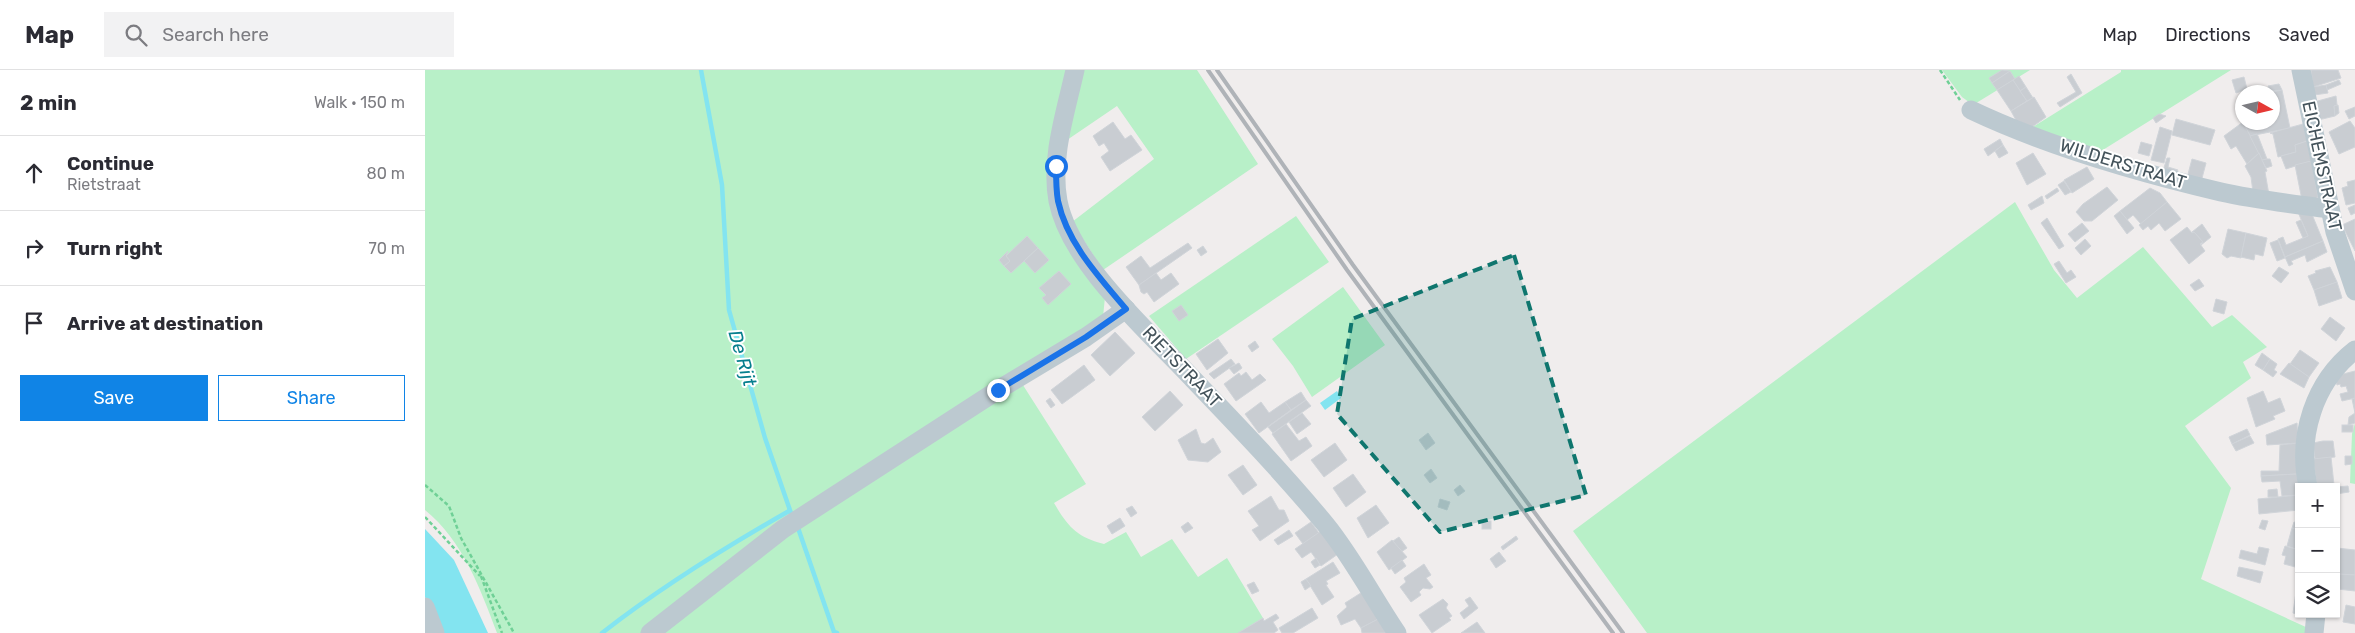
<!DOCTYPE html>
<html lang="en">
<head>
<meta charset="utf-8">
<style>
	:root { --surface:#fff; --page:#f2f2f3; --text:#2b2b33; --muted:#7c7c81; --line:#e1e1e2; --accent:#1084e6 }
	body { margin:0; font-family:Rubik,sans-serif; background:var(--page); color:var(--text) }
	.controls { position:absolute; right:15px; bottom:15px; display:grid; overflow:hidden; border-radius:0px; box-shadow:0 1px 4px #0004 }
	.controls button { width:45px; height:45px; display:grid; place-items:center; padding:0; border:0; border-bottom:1px solid var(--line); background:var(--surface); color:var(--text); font:25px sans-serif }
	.compass { position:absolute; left:1810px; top:15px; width:45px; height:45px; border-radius:50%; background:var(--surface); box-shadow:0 1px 4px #0004; rotate:98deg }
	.stop { position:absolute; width:15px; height:15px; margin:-11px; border:4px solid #1a73e8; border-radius:50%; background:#fff }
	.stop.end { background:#1a73e8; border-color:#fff; box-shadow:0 1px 5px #0008 }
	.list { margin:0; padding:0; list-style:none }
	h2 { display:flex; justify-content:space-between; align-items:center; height:65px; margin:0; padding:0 20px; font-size:21px }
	h2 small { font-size:16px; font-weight:400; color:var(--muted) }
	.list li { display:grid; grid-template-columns:32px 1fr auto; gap:15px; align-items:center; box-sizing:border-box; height:75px; padding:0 20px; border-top:1px solid var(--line) }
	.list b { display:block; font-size:19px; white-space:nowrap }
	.list p { margin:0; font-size:16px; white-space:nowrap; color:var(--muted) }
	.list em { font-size:16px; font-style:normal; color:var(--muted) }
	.actions { display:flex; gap:10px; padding:15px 20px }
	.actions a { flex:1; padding:11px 0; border:1px solid var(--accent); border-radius:0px; text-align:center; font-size:18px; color:var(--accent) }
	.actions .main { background:var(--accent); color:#fff }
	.icon { flex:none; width:28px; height:28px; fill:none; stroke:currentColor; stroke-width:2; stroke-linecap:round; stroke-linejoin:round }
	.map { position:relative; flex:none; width:1930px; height:563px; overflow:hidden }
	header { display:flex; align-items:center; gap:30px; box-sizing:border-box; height:70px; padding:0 25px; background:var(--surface); border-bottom:1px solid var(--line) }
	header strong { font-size:24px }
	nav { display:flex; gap:28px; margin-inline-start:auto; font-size:18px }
	.search { width:350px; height:45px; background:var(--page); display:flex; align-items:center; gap:12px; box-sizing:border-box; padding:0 18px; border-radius:0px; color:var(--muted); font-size:19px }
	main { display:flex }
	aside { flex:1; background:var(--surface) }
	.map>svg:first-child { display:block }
</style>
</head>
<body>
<header>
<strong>Map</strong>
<div class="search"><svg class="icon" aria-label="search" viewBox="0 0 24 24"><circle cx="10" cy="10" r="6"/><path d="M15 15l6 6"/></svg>Search here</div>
<nav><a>Map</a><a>Directions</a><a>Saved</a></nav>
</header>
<main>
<aside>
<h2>2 min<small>Walk · 150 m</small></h2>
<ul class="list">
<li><svg class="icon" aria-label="ahead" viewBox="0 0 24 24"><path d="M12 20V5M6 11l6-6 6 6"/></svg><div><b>Continue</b><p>Rietstraat</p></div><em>80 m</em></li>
<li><svg class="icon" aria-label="right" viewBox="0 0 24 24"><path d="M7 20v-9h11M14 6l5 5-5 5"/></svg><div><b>Turn right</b></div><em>70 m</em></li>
<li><svg class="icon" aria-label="arrive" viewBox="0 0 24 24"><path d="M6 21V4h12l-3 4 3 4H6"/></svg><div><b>Arrive at destination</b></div></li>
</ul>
<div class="actions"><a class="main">Save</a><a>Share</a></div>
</aside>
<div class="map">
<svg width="1930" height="563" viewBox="0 0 1930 563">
	<rect width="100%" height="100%" fill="#f0eded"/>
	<g fill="#b8f0c8">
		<path d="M0 0H643L623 89 680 227 678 247 222 563H72C55 518 38 471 0 440Z"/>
		<polygon points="659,0 772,0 833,94 678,200 647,152 729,89 692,36 642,70"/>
		<polygon points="1517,0 1605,0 1548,35 1537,27"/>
		<polygon points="1696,0 1806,0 1673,83 1603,60 1696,2"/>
		<polygon points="1590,132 1629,200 1652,228 1718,177 1787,257 1807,245 1842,277 1818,292 1826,308 1760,356 1806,418 1776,509 1883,558 1883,563 1222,563 1148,461"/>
		<polygon points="871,146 904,192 761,289 724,246"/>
		<polygon points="918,217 960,275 887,327 868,296 847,269"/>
		<path d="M596 312 661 414 629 433C643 457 652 467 679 474L701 462 716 487 747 469 773 507 802 488 838 548 814 563H238L373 457Z"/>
		<polygon points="1930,353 1930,414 1925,413 1927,364"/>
	</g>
	<g fill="#83e4f0">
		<polygon points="912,321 916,328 900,340 895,333"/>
		<polygon points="0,459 29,490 63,563 14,563 0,527"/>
	</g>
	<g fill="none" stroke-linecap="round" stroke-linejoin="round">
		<g stroke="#83e4f0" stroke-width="4.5">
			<polyline points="276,0 297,115 304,240 340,368 367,446"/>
			<polyline points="372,455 409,562 412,563"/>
			<path d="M177 563C236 517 299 478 364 441"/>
		</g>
	</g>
	<g fill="#c9cdd2" stroke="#d0d4d9">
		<polygon points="1577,0 1585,1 1567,13 1564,8"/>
		<polygon points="1886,0 1913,0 1916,8 1888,17"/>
		<polygon points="1585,1 1590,9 1572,20 1567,13"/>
		<polygon points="1646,4 1657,23 1635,37 1632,33 1651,22 1642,7"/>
		<polygon points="1594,6 1601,17 1595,21 1588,10"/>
		<polygon points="1819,7 1822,19 1811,23 1807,10"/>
		<polygon points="1588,10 1602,31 1586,41 1572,20"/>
		<polygon points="1914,10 1916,14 1902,20 1901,15"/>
		<polygon points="1854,14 1857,20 1834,22 1844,20 1843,16"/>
		<polygon points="1901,15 1903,23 1889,25 1888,17"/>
		<polygon points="1601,17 1608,28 1602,31 1595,21"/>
		<polygon points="1857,20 1865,58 1825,66 1818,52 1848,52 1847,22"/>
		<polygon points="1911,26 1912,35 1909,36 1910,46 1893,50 1889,32"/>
		<polygon points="1609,27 1621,47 1603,60 1592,52 1586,41"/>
		<polygon points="1818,29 1818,51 1812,30"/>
		<polygon points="1913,35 1914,43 1910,46 1909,36"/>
		<polygon points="1930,37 1930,46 1924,49 1920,41"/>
		<polygon points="1734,44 1741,46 1731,53 1728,48"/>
		<polygon points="1751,49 1790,60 1785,75 1747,65"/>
		<polygon points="1925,51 1930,58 1930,77 1914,84 1904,62"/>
		<polygon points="688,52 700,69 706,65 717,80 685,101 676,87 684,81 679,73 674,76 668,66"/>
		<polygon points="1818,52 1834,83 1822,94 1811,76 1806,79 1799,66"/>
		<polygon points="1878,54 1882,71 1870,75 1871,82 1853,87 1848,64 1845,63"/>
		<polygon points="1735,57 1747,61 1739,93 1726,90"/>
		<polygon points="1832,64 1833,66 1842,89 1837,90 1825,66"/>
		<polygon points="1575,69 1578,75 1563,86 1559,79"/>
		<polygon points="1882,71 1886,91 1861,99 1856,86 1871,82 1870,75"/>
		<polygon points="1716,72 1727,75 1724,86 1713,83"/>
		<polygon points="1578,75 1583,83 1574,88 1570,81"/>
		<polygon points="1608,83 1621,104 1602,115 1591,93"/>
		<polygon points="1834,83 1842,101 1840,102 1844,125 1828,122 1826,107 1820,96"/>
		<polygon points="1742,88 1745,88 1743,97 1753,100 1751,105 1738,101"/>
		<polygon points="1767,89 1781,93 1776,112 1762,108"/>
		<polygon points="1842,89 1845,89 1847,96 1841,98 1837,90"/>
		<polygon points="1886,91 1893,127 1886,131 1877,130 1870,95"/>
		<polygon points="1662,97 1669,109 1647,123 1639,110"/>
		<polygon points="1930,110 1930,133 1921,135 1917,118 1923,116 1922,112"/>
		<polygon points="1639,111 1646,122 1640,125 1633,115"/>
		<polygon points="1682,117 1693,130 1667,151 1659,151 1651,142 1658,134"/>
		<polygon points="1632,118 1634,121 1622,129 1620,126"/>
		<polygon points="1725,118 1735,123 1742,132 1716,154 1708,145 1702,150 1695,141"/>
		<polygon points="1617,126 1619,133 1606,140 1603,135"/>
		<polygon points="1742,132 1756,149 1740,161 1734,153 1726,160 1723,156 1718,160 1714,155"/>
		<polygon points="1930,135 1930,143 1926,145 1923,138"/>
		<polygon points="1695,141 1709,158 1702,164 1689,146"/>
		<polygon points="1873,142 1886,142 1898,171 1860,187 1853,169 1858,167 1861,175 1883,166"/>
		<polygon points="1622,148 1639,176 1634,179 1616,153"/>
		<polygon points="1930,149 1930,181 1917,155"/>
		<polygon points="1876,150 1883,166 1878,168 1871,152"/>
		<polygon points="1657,153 1664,161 1650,172 1643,164"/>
		<polygon points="1777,154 1786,167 1776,175 1778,172 1769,162 1767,162"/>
		<polygon points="1762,157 1767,163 1769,162 1778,172 1775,174 1780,181 1764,194 1745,170"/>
		<polygon points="1803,159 1821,163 1816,188 1806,186 1802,188 1797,184"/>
		<polygon points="1821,163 1842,168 1838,186 1830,184 1829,190 1816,187"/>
		<polygon points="602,166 613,178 586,203 579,196 585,191 581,186"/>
		<polygon points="1660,169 1666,176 1656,185 1650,178"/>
		<polygon points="1853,170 1860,188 1852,191 1845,173"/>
		<polygon points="1898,171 1902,182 1882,192 1880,185 1866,191 1868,194 1864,196 1860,187"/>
		<polygon points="763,173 767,178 714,215 701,197 716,186 725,198"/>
		<polygon points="778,176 782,182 776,186 772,180"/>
		<polygon points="613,178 624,190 610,203 599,191"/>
		<polygon points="583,181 581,186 585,191 579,196 574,190"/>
		<polygon points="1634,191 1642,203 1646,200 1651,207 1641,213 1629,194"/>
		<polygon points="1854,197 1864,203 1856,213 1847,206"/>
		<polygon points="1905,197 1912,212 1889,220 1883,206 1891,203 1890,201"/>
		<polygon points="634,201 646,214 623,235 617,228 621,225 614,218"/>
		<polygon points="731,203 736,210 746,203 754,214 729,232 722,222 719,224 716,222 714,215"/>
		<polygon points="1774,209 1779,216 1770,221 1765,215"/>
		<polygon points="1912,212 1917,228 1894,236 1889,220"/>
		<polygon points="1791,229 1802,232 1799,244 1788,241"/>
		<polygon points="756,235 763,245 754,251 747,241"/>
		<polygon points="1905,247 1920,258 1911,271 1896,259"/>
		<polygon points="690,262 710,283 685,306 666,285"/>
		<polygon points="793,269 803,283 782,300 771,284"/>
		<polygon points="830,271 834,277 827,282 823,276"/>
		<polygon points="1875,280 1894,293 1884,307 1865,294"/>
		<polygon points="1837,283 1845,289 1838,300 1830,295"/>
		<polygon points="806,289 810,294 789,309 784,304"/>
		<polygon points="1845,289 1852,294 1849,300 1852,302 1848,307 1838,300"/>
		<polygon points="814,293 817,298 809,304 804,298"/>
		<polygon points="1864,293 1884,307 1879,318 1855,304"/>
		<polygon points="659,295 670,310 637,334 626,320"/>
		<polygon points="1930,301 1930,328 1917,331 1915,324 1923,322 1921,316 1916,317 1915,314 1912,315 1910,306"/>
		<polygon points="821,302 827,310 835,304 841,310 811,331 799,314 814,303 816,306"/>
		<polygon points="745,321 758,335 730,361 717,347"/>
		<polygon points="1838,321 1843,333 1855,328 1860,341 1848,346 1850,349 1831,357 1822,328"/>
		<polygon points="876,322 881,330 866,340 860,332"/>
		<polygon points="625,328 630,335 626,338 621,331"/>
		<polygon points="1930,328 1930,353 1923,355 1924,347 1930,343 1927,329"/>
		<polygon points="881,330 886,336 848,363 843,357"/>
		<polygon points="836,332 844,343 860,332 866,340 834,363 820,344"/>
		<polygon points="877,343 886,354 872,364 864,352"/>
		<polygon points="1872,353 1873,373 1842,375 1841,365"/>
		<polygon points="861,354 874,371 881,367 887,376 866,391 847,364"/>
		<rect x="1917" y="355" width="11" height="7"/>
		<polygon points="771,359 776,373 780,374 788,368 796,382 783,392 763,390 753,370"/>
		<polygon points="1822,359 1825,365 1807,374 1804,367"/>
		<polygon points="1003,363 1010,373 1001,380 994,370"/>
		<polygon points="1825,366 1829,373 1811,381 1807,374"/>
		<polygon points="1898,371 1908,371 1910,387 1888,389 1890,389 1888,373"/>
		<polygon points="910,373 922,390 899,407 886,390"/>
		<polygon points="1873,373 1872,404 1836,406 1836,401 1854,401 1855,375"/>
		<polygon points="1920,386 1927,386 1927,394 1920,395"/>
		<polygon points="1906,387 1909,415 1892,417 1888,389"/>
		<polygon points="818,395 832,415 818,425 803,405"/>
		<polygon points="1006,399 1012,408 1005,413 999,405"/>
		<polygon points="928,404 941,422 921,437 908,418"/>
		<polygon points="1872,404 1874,425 1857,426 1855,411 1837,412 1836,406"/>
		<polygon points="1035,415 1040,421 1033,426 1029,420"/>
		<polygon points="1923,416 1924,422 1911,424 1911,417"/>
		<polygon points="1852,419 1853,427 1843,427 1843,420"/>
		<polygon points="1874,425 1874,440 1834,444 1833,429"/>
		<polygon points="846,426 854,440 859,440 864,451 835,471 827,460 834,456 823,441"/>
		<polygon points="1015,429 1025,432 1022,440 1013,437"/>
		<polygon points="951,435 964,453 943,468 932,448"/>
		<polygon points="707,436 712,443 706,447 701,439"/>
		<polygon points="695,448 700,456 687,464 682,456"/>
		<polygon points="1837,450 1843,451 1840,460 1834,458"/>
		<rect x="1057" y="451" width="9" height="8"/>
		<polygon points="763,452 768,458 760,463 756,457"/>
		<polygon points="886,452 894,463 878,474 870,463"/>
		<polygon points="1869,452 1874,453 1874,460 1867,458"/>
		<polygon points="1867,458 1874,460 1874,480 1862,476"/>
		<polygon points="864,460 868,466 853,475 849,470"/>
		<polygon points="896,461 913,484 896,496 886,482 877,488 870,479"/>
		<polygon points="1091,466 1093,469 1078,480 1076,477"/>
		<polygon points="974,467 982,478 976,482 968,471"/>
		<polygon points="967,470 982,487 964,500 952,482"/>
		<polygon points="1860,476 1874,480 1874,498 1859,494 1861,486 1857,485"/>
		<polygon points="1834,477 1844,479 1840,495 1814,488 1816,480 1832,484"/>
		<polygon points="1912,478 1930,480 1930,505 1911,504"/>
		<polygon points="1074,482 1081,491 1071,498 1065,489"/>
		<polygon points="891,488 895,495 890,498 886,492"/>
		<polygon points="977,490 981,496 970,504 966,498"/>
		<polygon points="908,492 915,503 901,511 903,514 901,515 909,527 897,535 881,509"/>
		<polygon points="999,494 1006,505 1001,508 1008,517 1005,519 998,518 994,522 996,525 986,532 975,517 981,512 979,508"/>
		<polygon points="1814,497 1838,502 1835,513 1812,506"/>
		<polygon points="1914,504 1930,505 1930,521 1912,519"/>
		<polygon points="1873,508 1874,544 1885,544 1884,548 1868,543"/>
		<polygon points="881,509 886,516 880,520 876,512"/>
		<polygon points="829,512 834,521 827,524 822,515"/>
		<polygon points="939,521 955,548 936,558 930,549 916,555 912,546 922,537 920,533"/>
		<polygon points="1045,527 1053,538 1039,549 1035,543 1044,536 1040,530"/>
		<polygon points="1018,529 1023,534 1021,538 1027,546 1024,548 1026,550 1007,563 994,545"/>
		<polygon points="1921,535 1930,537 1930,554 1918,552"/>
		<polygon points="887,538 893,548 868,563 857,563 854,558"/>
		<polygon points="851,544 854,548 848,552 853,560 849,563 813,563 838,548 839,551"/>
		<polygon points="955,548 961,563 937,563 936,558"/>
		<polygon points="1052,552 1060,563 1036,563"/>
	</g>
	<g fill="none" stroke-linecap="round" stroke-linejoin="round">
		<g stroke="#6fd096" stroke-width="2.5" stroke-dasharray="4 2.5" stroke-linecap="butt">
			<polyline points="1515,0 1535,30"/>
			<polyline points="0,415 24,436 36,468 89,563"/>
			<polyline points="0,447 55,506"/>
			<polyline points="56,506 77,563"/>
		</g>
		<g stroke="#bcc9d0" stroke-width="19">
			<path d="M650 0C641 41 625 88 633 131 645 193 723 261 766 307 812 355 859 404 901 455 927 487 949 529 972 563"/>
			<polyline points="1876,0 1910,162 1930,221"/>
			<path d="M1546 40C1624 77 1711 102 1796 122 1831 130 1869 134 1905 139"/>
			<path d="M1883 417C1872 366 1889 312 1930 280"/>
			<polyline points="0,537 10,563"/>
			<polyline points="225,563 358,459 573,320 661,267 701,239"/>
			<polyline points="1889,563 1891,544"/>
		</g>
		<g stroke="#afb3b8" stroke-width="4">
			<polyline points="783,0 922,200 1188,563"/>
			<polyline points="792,0 928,195 1198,563"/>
		</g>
	</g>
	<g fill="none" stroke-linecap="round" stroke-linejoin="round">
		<path stroke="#1a73e8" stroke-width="6" d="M573 320 661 267 701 239C674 207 642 173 633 131 631 120 631 107 631 96"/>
	</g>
	<path fill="#0f766e" fill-opacity="0.2" stroke="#0f766e" stroke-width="4" stroke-dasharray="10 6" stroke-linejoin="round" d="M1089 185 1161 425 1015 462 912 344 927 249Z"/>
	<g text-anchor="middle" stroke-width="4" stroke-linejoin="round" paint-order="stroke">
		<g font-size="18" fill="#44535b" stroke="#fff">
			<text transform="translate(1698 94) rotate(17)" y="6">WILDERSTRAAT</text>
			<text transform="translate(1897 96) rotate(78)" y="6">EICHEMSTRAAT</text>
			<text transform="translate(757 297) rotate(46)" y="6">RIETSTRAAT</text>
		</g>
		<g font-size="19" font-style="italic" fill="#077f8e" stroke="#fff">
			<text transform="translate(318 288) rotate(74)" y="7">De Rijt</text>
		</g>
	</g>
</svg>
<div class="controls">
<button>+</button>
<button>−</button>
<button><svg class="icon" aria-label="layers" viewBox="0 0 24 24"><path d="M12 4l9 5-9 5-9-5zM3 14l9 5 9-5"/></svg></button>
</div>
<svg class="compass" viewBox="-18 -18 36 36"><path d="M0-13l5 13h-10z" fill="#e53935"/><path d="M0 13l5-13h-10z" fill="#7c7c81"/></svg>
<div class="stop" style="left:631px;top:96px"></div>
<div class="stop end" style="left:573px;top:320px"></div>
</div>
</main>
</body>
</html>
